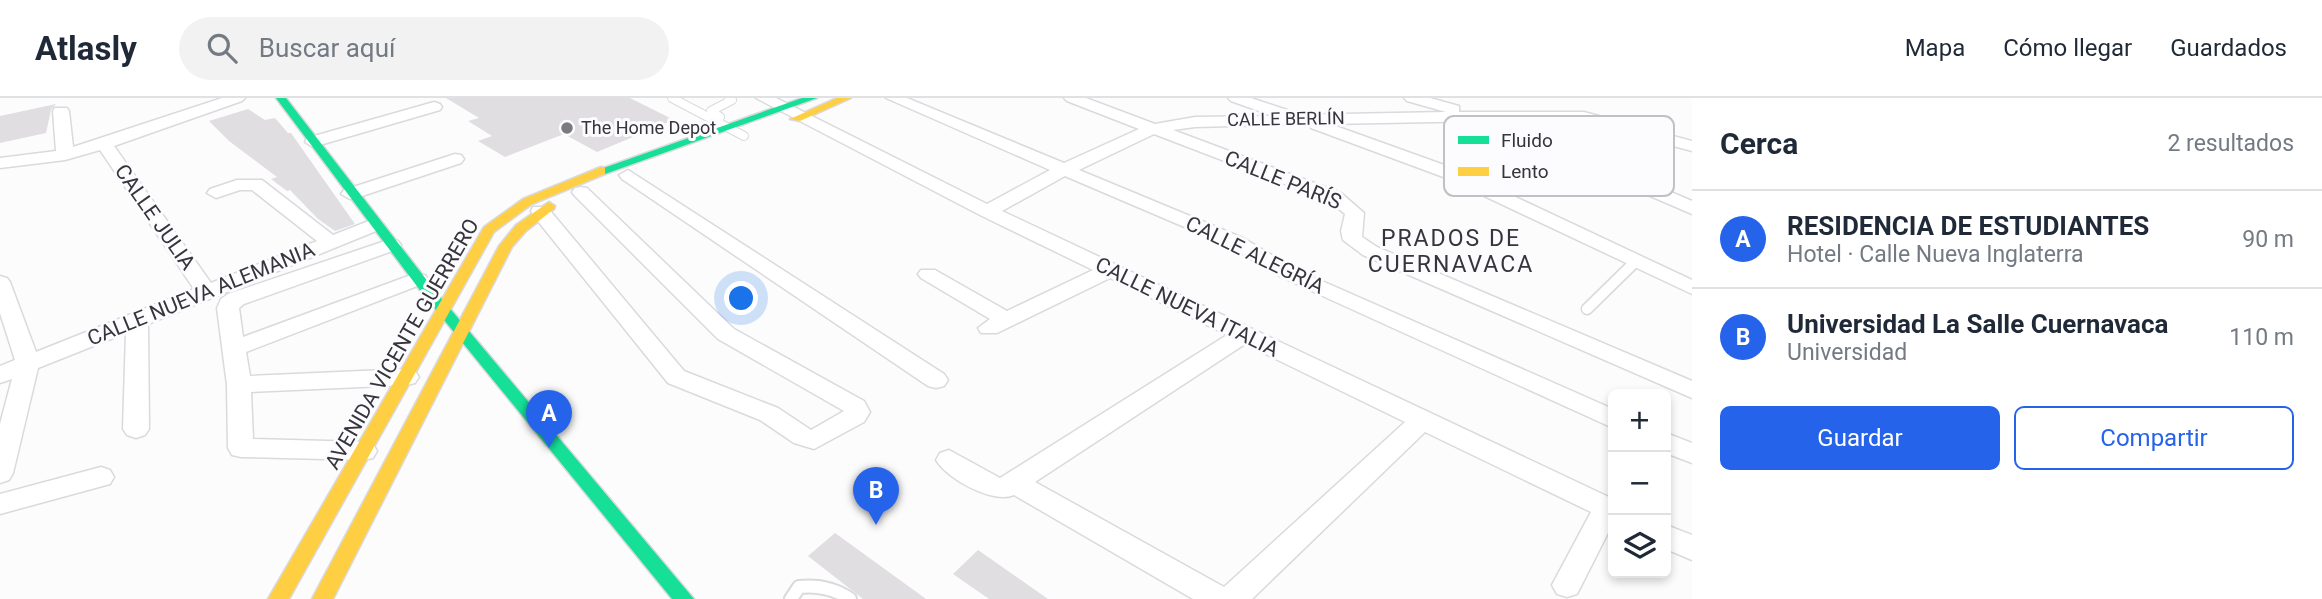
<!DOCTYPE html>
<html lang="es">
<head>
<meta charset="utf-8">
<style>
	:root { --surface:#fff; --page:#f2f2f3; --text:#1f2937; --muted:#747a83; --line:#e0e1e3; --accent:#2563eb }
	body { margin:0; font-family:Roboto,sans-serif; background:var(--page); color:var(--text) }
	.controls { position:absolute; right:21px; bottom:21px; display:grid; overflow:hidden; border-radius:10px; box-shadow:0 4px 10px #0003 }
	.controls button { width:63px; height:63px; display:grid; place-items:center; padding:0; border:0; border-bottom:2px solid var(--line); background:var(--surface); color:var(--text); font:35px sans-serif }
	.you { position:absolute; left:742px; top:201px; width:24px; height:24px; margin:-18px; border:5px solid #fff; border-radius:50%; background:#1a73e8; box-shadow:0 0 0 10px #1a73e833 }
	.badge { display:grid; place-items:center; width:46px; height:46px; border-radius:50%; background:var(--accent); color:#fff; font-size:23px; font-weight:700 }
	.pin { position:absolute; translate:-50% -58px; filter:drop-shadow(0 2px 4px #0008) }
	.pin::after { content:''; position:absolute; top:37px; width:24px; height:21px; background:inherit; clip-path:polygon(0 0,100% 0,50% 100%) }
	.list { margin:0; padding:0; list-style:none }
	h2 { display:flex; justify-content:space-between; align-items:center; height:91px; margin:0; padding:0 28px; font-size:30px }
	h2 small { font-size:23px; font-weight:400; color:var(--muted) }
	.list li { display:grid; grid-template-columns:46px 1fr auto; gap:21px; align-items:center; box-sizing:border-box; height:98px; padding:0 28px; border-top:2px solid var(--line) }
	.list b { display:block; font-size:26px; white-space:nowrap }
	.list p { margin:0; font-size:23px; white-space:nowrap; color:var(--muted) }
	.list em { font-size:23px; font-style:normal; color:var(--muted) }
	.actions { display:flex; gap:14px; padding:21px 28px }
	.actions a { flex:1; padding:16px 0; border:2px solid var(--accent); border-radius:10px; text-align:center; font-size:24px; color:var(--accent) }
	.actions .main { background:var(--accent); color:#fff }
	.icon { flex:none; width:38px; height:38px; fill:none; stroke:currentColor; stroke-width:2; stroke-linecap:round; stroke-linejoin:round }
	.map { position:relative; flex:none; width:1692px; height:501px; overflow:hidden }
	header { display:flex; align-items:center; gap:42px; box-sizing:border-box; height:98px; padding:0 35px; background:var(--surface); border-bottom:2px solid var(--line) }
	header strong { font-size:33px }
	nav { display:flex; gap:38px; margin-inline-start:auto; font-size:24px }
	.search { width:490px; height:63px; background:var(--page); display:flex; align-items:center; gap:18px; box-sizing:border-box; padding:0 24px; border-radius:38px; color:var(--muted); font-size:26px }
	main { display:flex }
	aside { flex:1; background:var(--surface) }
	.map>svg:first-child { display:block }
</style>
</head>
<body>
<header>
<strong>Atlasly</strong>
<div class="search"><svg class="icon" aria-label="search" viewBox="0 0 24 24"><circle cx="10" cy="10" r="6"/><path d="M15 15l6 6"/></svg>Buscar aquí</div>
<nav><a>Mapa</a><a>Cómo llegar</a><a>Guardados</a></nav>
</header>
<main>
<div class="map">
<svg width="1692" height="501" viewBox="0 0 1692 501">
	<rect width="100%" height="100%" fill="#fcfcfd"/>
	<g fill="#e0dee0">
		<polygon points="446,0 630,0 674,22 597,54 564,36 505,59 478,43 492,38 468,23 479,20"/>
		<polygon points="56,6 51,12 46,35 0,45 0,18"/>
		<polygon points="248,11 265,22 275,20 288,35 291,35 355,126 335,133 318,121 290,92 287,93 271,81 277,79 229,43 209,23"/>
		<polygon points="835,435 926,501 863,501 808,458"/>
		<polygon points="978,452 1048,501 989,501 953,476"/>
	</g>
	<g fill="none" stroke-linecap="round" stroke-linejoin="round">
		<g stroke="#dad9dd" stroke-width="10">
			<g id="lane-far2">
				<polyline points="672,0 744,38"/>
				<polyline points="720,19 711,13 732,2 729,0"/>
			</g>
		</g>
		<g stroke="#dad9dd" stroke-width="13">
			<polyline id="lane-far1" points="1587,211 1636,163"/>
		</g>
		<g stroke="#dad9dd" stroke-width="16">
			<path id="lane" d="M791 501 799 489C818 487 834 490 850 501"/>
		</g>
		<g stroke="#dad9dd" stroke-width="3">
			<g id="street">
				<polygon points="222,0 245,0 242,3 114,48 211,185 317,143 252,92 240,92 216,100 207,95 210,91 237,82 262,82 333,137 374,121 384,127 381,131 148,226 149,331 145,337 136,340 127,337 123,331 126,235 38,270 13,375 9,382 0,385 0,326 12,281 0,285 0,268 15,262 0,215 0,178 7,180 10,184 36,254 194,191 100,52 65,62 0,70 0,60 56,53 53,13 55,10 67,10 69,13 73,49"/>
				<path d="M756 0H776L987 106 1050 72 886 0H907L1064 65 1139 31 1067 3 1064 0H1086L1155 26 1195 19 1273 18 1231 3 1228 0H1251L1290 13 1291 17 1446 14 1407 3 1404 0H1430L1459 8V14H1584L1692 43V53L1584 24 1504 23 1692 103V116L1486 27 1485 23 1330 26 1458 72 1692 182V196L1446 80 1311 30 1309 26 1195 29 1173 32 1341 95 1364 115 1362 139 1377 149 1692 283V300L1363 157 1343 142 1341 133 1345 116 1329 103 1154 36 1079 72 1243 140 1297 172 1613 311V330L1283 180 1229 148 1065 78 1002 113 1613 401V425L1577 496 1567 499 1557 496 1552 487 1591 414 1425 334 1252 501H1193L1014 397C993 406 947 381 936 362L940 355 949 352 1000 380 1227 237 1110 180 997 235H981L978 230 990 221 921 180 918 176 921 172H935L1007 213 1093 172 980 117ZM1245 246 1405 324 1224 489 1035 384Z"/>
				<polygon points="434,4 440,6 442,9 440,12 313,49 305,44 307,40"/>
				<polygon points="455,56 461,57 464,61 461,65 356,100 350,101 341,96 344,92"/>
				<polygon points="628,72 944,276 948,282 944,288 936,290 928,288 622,81 619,77"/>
				<polygon points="581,89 587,90 734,231 864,303 870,314 864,324 814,351 794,345 760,322 668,285 533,117 531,113 533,109 547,109 684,273 778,310 811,332 844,313 718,241 575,98 572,94 575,90"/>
				<polygon points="391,141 398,143 401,147 398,151 244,206 239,210 243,239 411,177 425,177 428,181 425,185 246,254 250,278 407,271 415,273 419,279 415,285 407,287 251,294 253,341 364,344 373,346 377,353 373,360 364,362 241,359 232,357 228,350 227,287 217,210 221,201 228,196"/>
				<polygon points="1666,335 1692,345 1692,365 1666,355"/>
				<polygon points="101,369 110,372 114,379 110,386 0,416 0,396"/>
				<polygon points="1666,427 1692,437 1692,462 1666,451"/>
			</g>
		</g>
		<g stroke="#dad9dd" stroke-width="3">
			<g id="fast">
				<polygon points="276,0 286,0 432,189 694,501 672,501 422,195"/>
				<polygon points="802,0 817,0 605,76 597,76 595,73"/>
			</g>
		</g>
		<g stroke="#dad9dd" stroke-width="3">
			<g id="slow">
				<polygon points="837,0 851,0 800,23 790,21"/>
				<polygon points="601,69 605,70 605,76 532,106 494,134 289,501 268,501 484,129 523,101"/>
				<polygon points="549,104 555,108 554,111 526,133 512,149 333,501 312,501 499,148 516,127"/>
			</g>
		</g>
		<use href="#lane-far2" stroke="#fff" stroke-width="8"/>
		<use href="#lane-far1" stroke="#fff" stroke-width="10"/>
		<use href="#lane" stroke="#fff" stroke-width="12"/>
		<use href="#street" fill="#fff" fill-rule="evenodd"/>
		<use href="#fast" fill="#16e098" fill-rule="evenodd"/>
		<use href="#slow" fill="#ffcf43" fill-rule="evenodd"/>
	</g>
	<circle fill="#7b7b7f" stroke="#fcfbfe" stroke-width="2.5" cx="567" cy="30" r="7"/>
	<g text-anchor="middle" stroke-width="6" stroke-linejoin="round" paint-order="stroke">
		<g font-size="18" fill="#36353b" stroke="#fcfbfe">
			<text transform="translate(1286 21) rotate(-1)" y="6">CALLE BERLÍN</text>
		</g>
		<g font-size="18" fill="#36353b" stroke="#fcfbfe" text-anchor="start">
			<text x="581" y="36">The Home Depot</text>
		</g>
		<g font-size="21" fill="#36353b" stroke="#fcfbfe">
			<text transform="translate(1283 82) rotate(22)" y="7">CALLE PARÍS</text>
			<text transform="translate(155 119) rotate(55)" y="7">CALLE JULIA</text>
			<text transform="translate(1255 157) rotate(26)" y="7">CALLE ALEGRÍA</text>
			<text transform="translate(201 196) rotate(-22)" y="7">CALLE NUEVA ALEMANIA</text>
			<text transform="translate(1187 209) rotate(26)" y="7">CALLE NUEVA ITALIA</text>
			<text transform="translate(402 246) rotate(-60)" y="7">AVENIDA VICENTE GUERRERO</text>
		</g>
		<g font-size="23" letter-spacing="2" fill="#36353b" stroke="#fcfbfe">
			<text x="1451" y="148">PRADOS DE<tspan x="1451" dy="26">CUERNAVACA</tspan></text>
		</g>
	</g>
	<rect x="1444" y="18" width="230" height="80" rx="10" fill="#fcfbfe" stroke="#c1c0c4" stroke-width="2"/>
	<rect x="1458" y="38" width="31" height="8" fill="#16e098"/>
	<rect x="1458" y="69" width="31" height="9" fill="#ffcf43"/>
	<g font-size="19" fill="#36353b">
		<text x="1501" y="49">Fluido</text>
		<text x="1501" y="80">Lento</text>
	</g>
</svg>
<div class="controls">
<button>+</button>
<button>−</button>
<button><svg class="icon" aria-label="layers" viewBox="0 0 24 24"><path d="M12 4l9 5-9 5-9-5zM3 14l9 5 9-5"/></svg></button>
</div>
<div class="you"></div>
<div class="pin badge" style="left:549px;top:350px">A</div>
<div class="pin badge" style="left:876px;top:427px">B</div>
</div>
<aside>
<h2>Cerca<small>2 resultados</small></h2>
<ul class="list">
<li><span class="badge">A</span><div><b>RESIDENCIA DE ESTUDIANTES</b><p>Hotel · Calle Nueva Inglaterra</p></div><em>90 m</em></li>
<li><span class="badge">B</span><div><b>Universidad La Salle Cuernavaca</b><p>Universidad</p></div><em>110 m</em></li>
</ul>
<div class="actions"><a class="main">Guardar</a><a>Compartir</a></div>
</aside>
</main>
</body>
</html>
